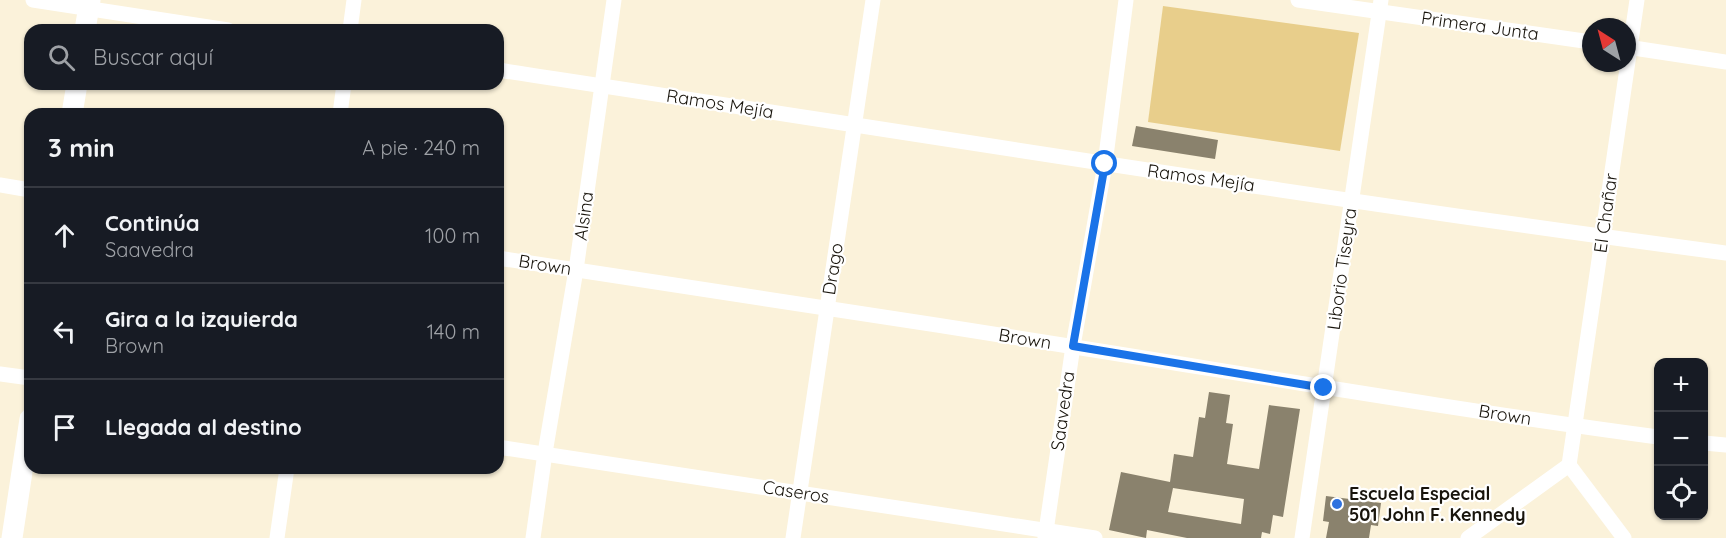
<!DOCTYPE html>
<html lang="es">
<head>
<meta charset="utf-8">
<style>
	:root { --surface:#171b24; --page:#20242c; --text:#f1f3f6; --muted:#9ea1a6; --line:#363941 }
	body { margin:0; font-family:Quicksand,sans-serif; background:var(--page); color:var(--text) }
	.controls { position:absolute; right:18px; bottom:18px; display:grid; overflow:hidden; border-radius:12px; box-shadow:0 2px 4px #0004 }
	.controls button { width:54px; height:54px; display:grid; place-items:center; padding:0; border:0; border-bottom:2px solid var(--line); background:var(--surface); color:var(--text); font:30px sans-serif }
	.compass { position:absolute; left:1582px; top:18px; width:54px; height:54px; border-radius:50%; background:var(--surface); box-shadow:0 2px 4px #0004; rotate:324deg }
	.stop { position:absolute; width:18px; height:18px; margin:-14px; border:4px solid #1a73e8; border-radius:50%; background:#fff }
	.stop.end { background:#1a73e8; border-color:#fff; box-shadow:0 2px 6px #0008 }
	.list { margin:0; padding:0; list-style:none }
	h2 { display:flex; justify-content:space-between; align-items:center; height:78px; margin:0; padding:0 24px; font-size:26px }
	h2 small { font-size:20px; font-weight:400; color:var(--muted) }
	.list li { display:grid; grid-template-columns:39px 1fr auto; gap:18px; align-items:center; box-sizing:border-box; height:96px; padding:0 24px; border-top:2px solid var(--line) }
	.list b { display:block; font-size:22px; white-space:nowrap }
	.list p { margin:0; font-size:20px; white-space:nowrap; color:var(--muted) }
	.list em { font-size:20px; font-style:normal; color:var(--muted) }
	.icon { flex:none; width:33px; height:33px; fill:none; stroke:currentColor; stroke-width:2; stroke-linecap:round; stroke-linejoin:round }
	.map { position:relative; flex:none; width:1726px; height:538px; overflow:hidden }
	.search { position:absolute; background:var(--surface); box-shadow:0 2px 4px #0004; left:24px; top:24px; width:480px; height:66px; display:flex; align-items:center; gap:15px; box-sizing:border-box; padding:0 21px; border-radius:18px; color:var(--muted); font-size:22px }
	.panel { position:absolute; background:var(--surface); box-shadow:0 2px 4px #0004; left:24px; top:108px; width:480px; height:366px; border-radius:18px }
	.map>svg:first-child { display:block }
</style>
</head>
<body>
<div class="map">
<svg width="1726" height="538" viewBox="0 0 1726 538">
	<rect width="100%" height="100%" fill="#fbf2da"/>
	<polygon fill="#e8ce8b" points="1163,6 1359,33 1340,151 1148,122"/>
	<g fill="#8a826d" fill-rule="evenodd">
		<polygon points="1136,126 1218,140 1215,159 1132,146"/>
		<path d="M1209 392 1230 395 1226 423 1233 424 1227 464 1259 469 1269 405 1300 409 1283 517 1273 515 1270 534 1262 532 1261 538H1187L1147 530 1146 538 1109 530 1121 472 1170 482 1174 454 1193 457 1199 417 1205 418ZM1173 488 1244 499 1241 524 1168 512Z"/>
		<polygon points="1326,496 1381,503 1378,526 1371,525 1369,538 1326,538 1329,522 1323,521"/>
	</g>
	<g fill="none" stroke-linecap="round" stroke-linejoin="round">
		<g stroke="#fff" stroke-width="15">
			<polyline points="33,0 228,30"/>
			<polyline points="1298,0 1591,42"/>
			<polyline points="350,30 354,0"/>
			<polyline points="1627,47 1726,62"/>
			<path d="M498 70C907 132 1316 199 1726 253"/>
			<polyline points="340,114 344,84"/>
			<polyline points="0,185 30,190"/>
			<path d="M498 258C691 287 883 316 1075 347 1270 378 1463 411 1658 437"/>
			<polyline points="0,374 30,378"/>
			<polyline points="1704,443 1726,445"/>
			<polyline points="498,447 1095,538"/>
			<polyline points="1569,465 1624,538"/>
			<polyline points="277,538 287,468"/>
			<polyline points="533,538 545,453 576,270 614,0"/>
			<polyline points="793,538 873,0"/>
			<polyline points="1045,538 1073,346 1105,164 1126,0"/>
			<polyline points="1302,538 1381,0"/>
			<polyline points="1468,538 1569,465 1637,0"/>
		</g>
		<g stroke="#fff" stroke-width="21">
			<polyline points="85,30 90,0"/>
			<polyline points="72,114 77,84"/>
			<polyline points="12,538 30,419"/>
		</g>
	</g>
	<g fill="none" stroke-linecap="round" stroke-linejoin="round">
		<polyline stroke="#1a73e8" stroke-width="8" points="1105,164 1073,346 1324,388"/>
	</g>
	<circle fill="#2f72df" stroke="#fff" stroke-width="2" cx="1337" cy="504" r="6"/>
	<g text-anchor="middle" stroke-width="4.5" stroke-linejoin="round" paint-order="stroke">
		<g font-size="18" fill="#18140c" stroke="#fff">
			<text transform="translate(1480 26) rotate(8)" y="6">Primera Junta</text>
			<text transform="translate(720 104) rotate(9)" y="6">Ramos Mejía</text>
			<text transform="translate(1201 178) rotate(8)" y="6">Ramos Mejía</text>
			<text transform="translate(1606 213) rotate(-82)" y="6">El Chañar</text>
			<text transform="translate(584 216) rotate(-82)" y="6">Alsina</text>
			<text transform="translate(545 265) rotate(9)" y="6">Brown</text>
			<text transform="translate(833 269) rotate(-81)" y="6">Drago</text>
			<text transform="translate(1342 269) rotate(-82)" y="6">Liborio Tiseyra</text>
			<text transform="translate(1025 339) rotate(9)" y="6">Brown</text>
			<text transform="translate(1063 411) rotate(-82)" y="6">Saavedra</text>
			<text transform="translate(1505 415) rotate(9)" y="6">Brown</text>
			<text transform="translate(796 492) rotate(9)" y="6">Caseros</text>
		</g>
		<g font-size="18" font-weight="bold" fill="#18140c" stroke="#fff" text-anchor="start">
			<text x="1349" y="500">Escuela Especial<tspan x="1349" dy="21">501 John F. Kennedy</tspan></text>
		</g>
	</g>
</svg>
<div class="controls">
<button>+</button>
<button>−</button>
<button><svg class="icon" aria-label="locate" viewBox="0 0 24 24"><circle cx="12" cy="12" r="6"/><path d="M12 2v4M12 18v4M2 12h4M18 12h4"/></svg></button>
</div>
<svg class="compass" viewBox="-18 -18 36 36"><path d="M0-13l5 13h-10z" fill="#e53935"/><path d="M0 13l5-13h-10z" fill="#9ea1a6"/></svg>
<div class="stop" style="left:1105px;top:164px"></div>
<div class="stop end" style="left:1324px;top:388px"></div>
<div class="search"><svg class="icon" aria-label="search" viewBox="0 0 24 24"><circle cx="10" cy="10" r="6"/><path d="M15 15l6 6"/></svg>Buscar aquí</div>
<section class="panel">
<h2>3 min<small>A pie · 240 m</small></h2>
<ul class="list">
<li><svg class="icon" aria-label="ahead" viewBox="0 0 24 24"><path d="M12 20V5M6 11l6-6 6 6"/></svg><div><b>Continúa</b><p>Saavedra</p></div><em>100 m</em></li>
<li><svg class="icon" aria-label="left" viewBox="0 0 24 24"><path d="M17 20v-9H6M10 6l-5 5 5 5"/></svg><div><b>Gira a la izquierda</b><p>Brown</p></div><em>140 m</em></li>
<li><svg class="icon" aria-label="arrive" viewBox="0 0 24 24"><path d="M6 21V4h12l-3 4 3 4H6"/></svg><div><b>Llegada al destino</b></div></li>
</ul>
</section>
</div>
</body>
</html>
